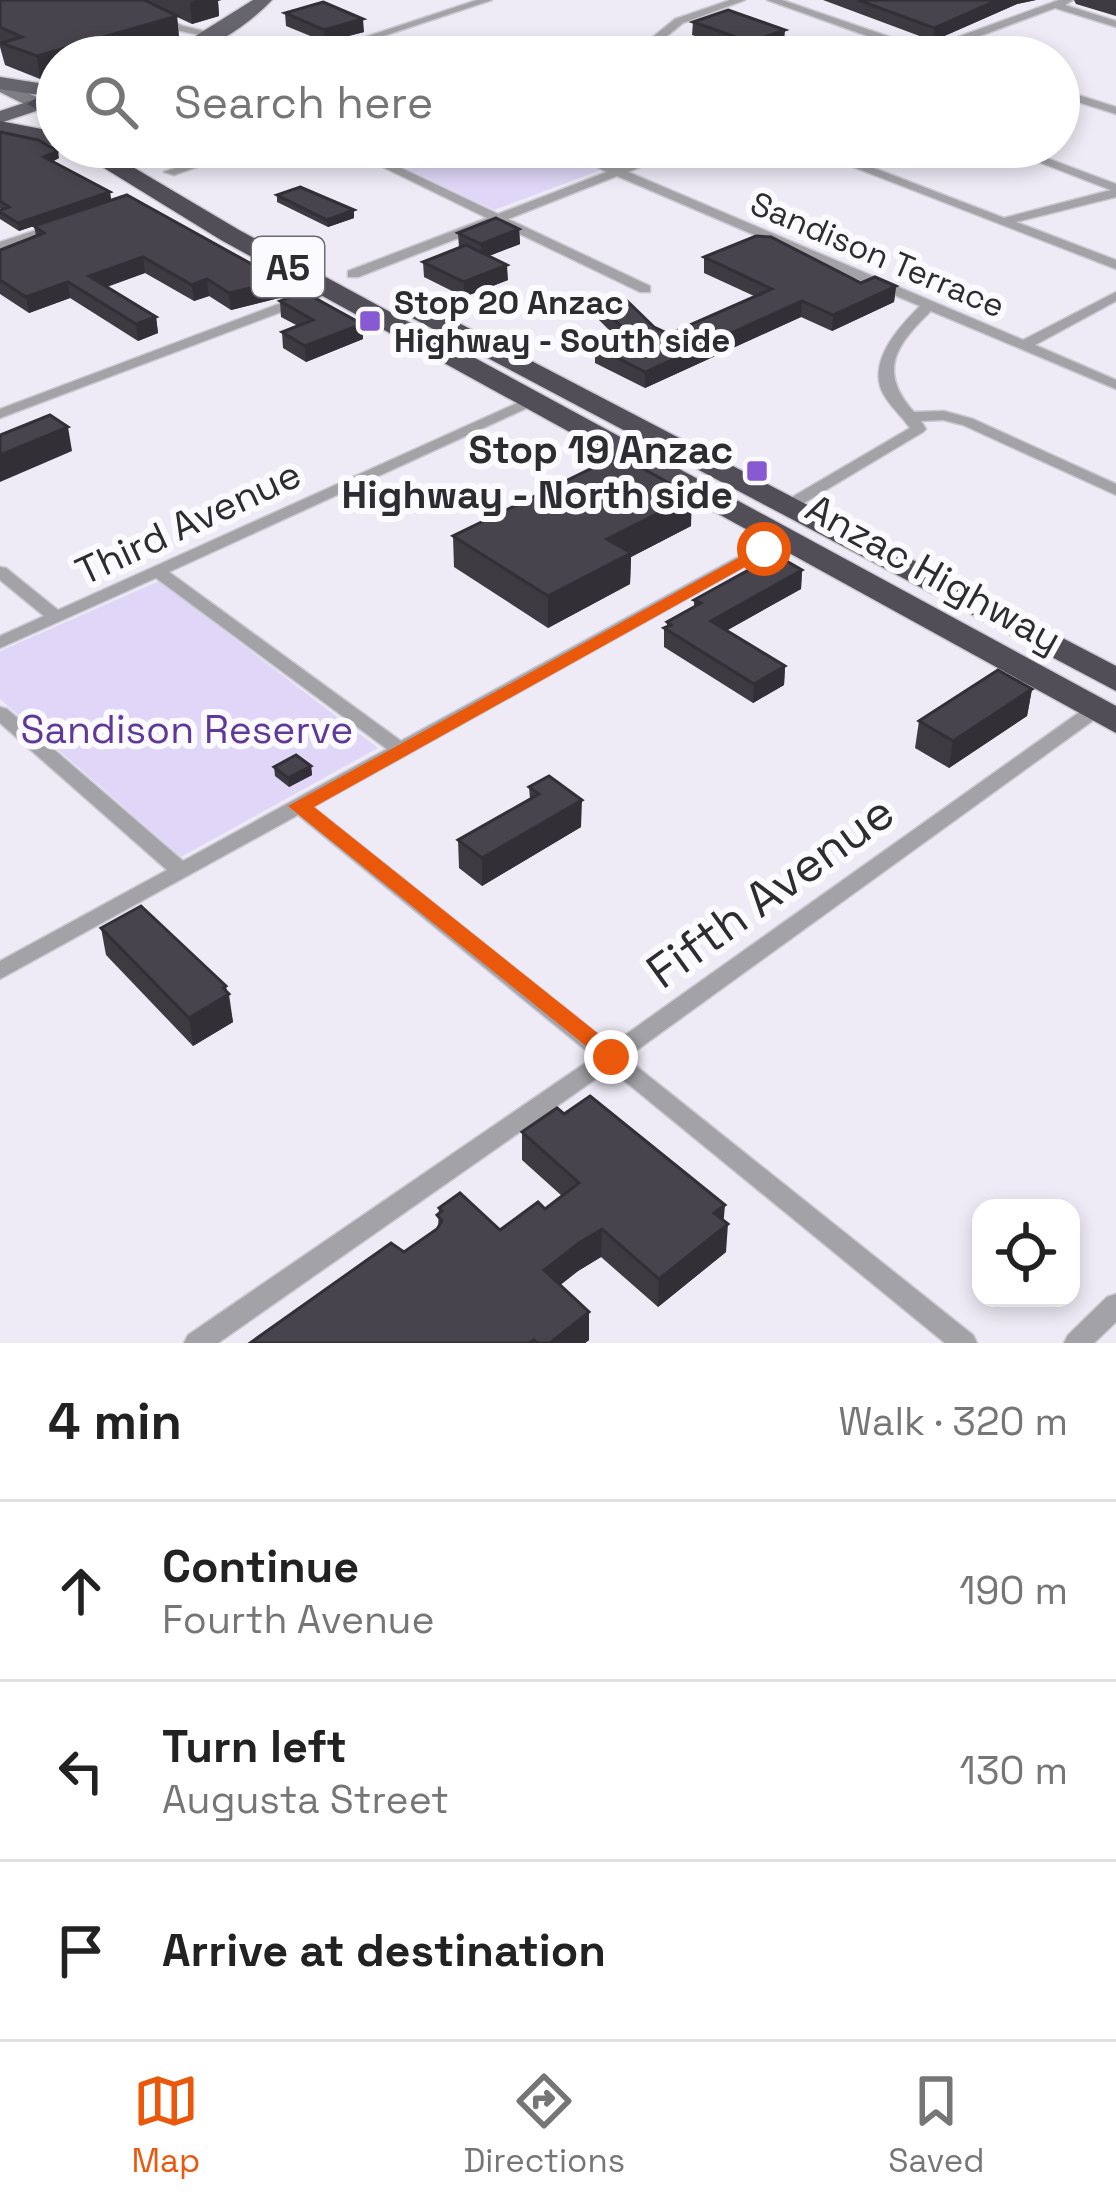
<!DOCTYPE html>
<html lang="en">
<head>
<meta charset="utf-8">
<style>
	:root { --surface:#fff; --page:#f2f2f2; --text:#222; --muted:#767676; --line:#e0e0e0; --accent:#ea580c }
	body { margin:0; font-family:"Space Grotesk",sans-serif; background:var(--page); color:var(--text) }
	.controls { position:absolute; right:36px; bottom:36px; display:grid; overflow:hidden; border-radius:24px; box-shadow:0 6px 18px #0003 }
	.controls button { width:108px; height:108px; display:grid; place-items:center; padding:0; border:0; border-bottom:3px solid var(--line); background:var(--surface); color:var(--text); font:60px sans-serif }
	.stop { position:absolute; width:36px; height:36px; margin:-27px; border:9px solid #ea580c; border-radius:50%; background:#fff }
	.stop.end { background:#ea580c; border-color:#fff; box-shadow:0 3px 12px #0008 }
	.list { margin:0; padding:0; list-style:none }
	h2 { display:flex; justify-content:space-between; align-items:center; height:156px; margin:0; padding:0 48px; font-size:51px }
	h2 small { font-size:39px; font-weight:400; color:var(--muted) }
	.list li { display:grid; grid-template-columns:78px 1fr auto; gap:36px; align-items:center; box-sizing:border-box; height:180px; padding:0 48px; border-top:3px solid var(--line) }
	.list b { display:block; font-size:45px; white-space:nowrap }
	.list p { margin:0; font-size:39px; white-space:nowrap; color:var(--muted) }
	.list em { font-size:39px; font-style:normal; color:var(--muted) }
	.icon { flex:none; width:66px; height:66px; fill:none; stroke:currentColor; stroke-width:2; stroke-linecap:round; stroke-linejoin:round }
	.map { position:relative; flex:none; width:1116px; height:1343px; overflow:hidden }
	.search { position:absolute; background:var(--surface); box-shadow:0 6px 18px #0003; left:36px; right:36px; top:36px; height:132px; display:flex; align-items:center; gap:30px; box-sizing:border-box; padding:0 42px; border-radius:66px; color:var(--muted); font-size:45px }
	.sheet { height:696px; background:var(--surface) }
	nav { display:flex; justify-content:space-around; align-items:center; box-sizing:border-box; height:168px; border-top:3px solid var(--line); background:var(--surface); font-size:33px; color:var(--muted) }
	nav a { display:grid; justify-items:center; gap:6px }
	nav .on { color:var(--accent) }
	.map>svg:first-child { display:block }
</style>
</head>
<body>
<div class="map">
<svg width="1116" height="1343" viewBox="0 0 1116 1343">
	<rect width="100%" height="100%" fill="#eeebf6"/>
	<g fill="#e0d7f8">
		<polygon points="360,147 548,147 601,170 494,210"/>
		<polygon points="159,581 378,748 181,857 0,699 0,651"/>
	</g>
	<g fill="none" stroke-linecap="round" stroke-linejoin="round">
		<g stroke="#cbc9d2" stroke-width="3">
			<g id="street">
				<polygon points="113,0 126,0 183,26 238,39 233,42 176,30"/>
				<polygon points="477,0 492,0 323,56 314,54"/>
				<polygon points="730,0 745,0 683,23 656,45 622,57 607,57 648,41 675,19"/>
				<polygon points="767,0 782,0 925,49 1059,0 1073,0 1065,5 1116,21 1116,27 1055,8 924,57 909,57 915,53"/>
				<polygon points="160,48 165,51 164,53 135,57"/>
				<polygon points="1059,89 1116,107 1116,114 1059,96"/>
				<polygon points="235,147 253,147 174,175 164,172"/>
				<path d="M342 147H357L498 214 607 172 553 147H569L618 168 671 147H688L628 172 1023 340 1116 292V301L1035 345 1116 380V389L931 311C896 345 877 371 914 412L944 411 973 419 1116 484V495L963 425 943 420 921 421 926 429 923 432 794 509H782L780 506 782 503 910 428C901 415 887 404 881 389 870 358 900 326 920 306L617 176 508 219 650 286V292H640L497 223 358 277H348V271L487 218Z"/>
				<polygon points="802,147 819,147 1004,218 1111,190 1000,147 1017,147 1116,184 1116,197 1016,222 1116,260 1116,269"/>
				<polygon points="58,223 63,224 63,230 0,250 0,242"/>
				<polygon points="329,285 336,289 334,292 0,418 0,409"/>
				<polygon points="533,396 538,397 538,403 169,572 401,741 778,535 790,535 792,538 790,541 313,807 611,1045 1088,706 1102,706 1104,710 1102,714 626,1058 973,1335 977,1343 945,1343 610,1069 218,1343 184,1343 188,1335 594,1057 298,815 0,979 0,961 167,870 0,723 0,707 7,709 183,861 387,749 156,578 0,648 0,636 44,616 0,580 0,567 6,568 58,610"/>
				<polygon points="1116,1294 1116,1322 1094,1343 1064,1343 1068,1335 1107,1297"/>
			</g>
		</g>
		<g stroke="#cbc9d2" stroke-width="3">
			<polygon id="secondary" points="0,81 44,100 46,104 32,108 0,92"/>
		</g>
		<g stroke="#cbc9d2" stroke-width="3">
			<g id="primary">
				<path d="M253 0H272C245 28 202 57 162 57Z"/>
				<polygon points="0,77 57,86 57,104 0,123 0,111 45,96 0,89"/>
			</g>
		</g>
		<g stroke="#cbc9d2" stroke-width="3">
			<g id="highway">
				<polygon points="38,97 57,104 57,120 27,104"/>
				<polygon points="0,121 57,132 57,146 0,135"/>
				<polygon points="70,147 99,147 239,230 1116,706 1116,733 221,240"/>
				<polygon points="409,297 1116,666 1116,691 399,311 395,305 399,299"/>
			</g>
		</g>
		<use href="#street" fill="#a3a2a6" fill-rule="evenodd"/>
		<use href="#secondary" fill="#7f7e84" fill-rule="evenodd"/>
		<use href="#primary" fill="#66646c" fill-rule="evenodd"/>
		<use href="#highway" fill="#514e57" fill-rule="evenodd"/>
	</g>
	<g fill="#3d3a42">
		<polygon points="0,0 221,0 218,1 219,16 192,24 177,17 179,38 40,79 5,65 0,47"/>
		<polygon points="823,0 1036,0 1017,4 933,41"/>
		<polygon points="1074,0 1116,0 1116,16 1076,4"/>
		<polygon points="285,13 364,32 325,42 286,26"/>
		<polygon points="693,22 784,43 749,55 692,35"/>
		<polygon points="0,132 59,158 52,162 110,192 111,200 19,231 0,219 0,210 2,209 0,208"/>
		<polygon points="277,195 354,210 354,218 328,227 277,202"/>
		<polygon points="34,226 282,281 283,297 231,310 209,296 194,301 145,273 107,287 156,317 158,333 138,341 70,298 29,313 0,294 0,250 36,236"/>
		<polygon points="519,229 520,244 489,256 508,280 464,297 424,277 423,262 459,248 458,233"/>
		<polygon points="704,257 861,283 896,286 894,302 832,331 801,317 645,388 595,363 595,346 616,337 599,320 599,305 669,334 754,296 704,273"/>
		<polygon points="280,301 362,324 363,339 306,362 283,348 282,332 298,326 281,317"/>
		<polygon points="691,526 631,557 630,584 548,628 454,567 453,536"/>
		<polygon points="802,570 801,589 727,630 785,666 784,685 753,703 664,647 664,628 667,627 667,622 694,607 694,600"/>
		<polygon points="1032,689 1027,716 949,768 915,748 919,721"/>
		<polygon points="311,766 312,775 289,787 275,776 274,767"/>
		<polygon points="529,787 581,827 482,886 459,868 458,840 530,799"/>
		<polygon points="101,928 229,994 233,1022 193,1046 106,955"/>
		<polygon points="564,1114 724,1221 726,1252 658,1307 601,1257 578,1271 560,1285 589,1340 585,1343 250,1343 404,1252 438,1228 439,1208 500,1230 545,1209 562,1196 522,1160 522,1132"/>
	</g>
	<g fill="#323036">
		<polygon points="196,0 221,0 218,1 219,16 192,24 190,2"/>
		<polygon points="998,0 1036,0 1017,4 933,41 934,28"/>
		<polygon points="177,16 179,38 114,57 57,57 57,74 40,79 37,56"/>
		<polygon points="363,19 364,32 325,42 324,30"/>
		<polygon points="785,30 784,43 749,55 750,42"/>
		<polygon points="58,151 59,158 45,165 44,157"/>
		<polygon points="110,192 111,200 19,231 18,223"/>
		<polygon points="354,210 354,218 328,227 327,220"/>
		<polygon points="519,229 520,244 481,259 481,244"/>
		<polygon points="143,257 145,273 91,292 89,276"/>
		<polygon points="507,265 508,280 464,297 464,282"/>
		<polygon points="207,279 209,296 194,301 192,285"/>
		<polygon points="282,281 283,297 231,310 229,293"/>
		<polygon points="68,282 70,298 29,313 26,297"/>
		<polygon points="896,286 894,302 832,331 833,315"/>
		<polygon points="802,301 801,317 645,388 645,372"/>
		<polygon points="156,317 158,333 138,341 136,324"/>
		<polygon points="362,324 363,339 306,362 305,346"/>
		<polygon points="68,427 72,451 0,482 0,455"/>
		<polygon points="692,496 691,526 631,557 630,584 548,628 548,596 607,539"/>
		<polygon points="802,570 801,589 710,640 711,621"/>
		<polygon points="785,666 784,685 753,703 754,684"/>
		<polygon points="1032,689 1027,716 949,768 953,741"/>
		<polygon points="311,766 312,775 289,787 288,778"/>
		<polygon points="582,800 581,827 482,886 482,858"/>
		<polygon points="226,986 233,1022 193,1046 189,1018"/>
		<polygon points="725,1205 723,1228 728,1224 726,1252 658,1307 659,1279 714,1213"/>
		<polygon points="602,1229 601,1257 578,1271 544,1298 544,1270 579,1243"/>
		<polygon points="589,1312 589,1340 585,1343 550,1343"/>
	</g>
	<g fill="#47444d" stroke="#323036" stroke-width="3">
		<polygon points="0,0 144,0 177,16 37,56 1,43 22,37 0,27"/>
		<polygon points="858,0 998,0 934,28"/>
		<polygon points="323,2 363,19 324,30 285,13"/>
		<polygon points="728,10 785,30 750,42 693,22"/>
		<polygon points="0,132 38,140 58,151 44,157 110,192 18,223 0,212 0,210 9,207 0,201"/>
		<polygon points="300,187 354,210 327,220 277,195"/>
		<polygon points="127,195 282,281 229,293 207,279 192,285 143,257 89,276 156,317 136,324 68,282 26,297 0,280 0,250 44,233 34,226"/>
		<polygon points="496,218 519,229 481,244 458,233"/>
		<polygon points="756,236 771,237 861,283 875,277 896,286 833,315 802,301 645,372 595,346 627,332 599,305 625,299 654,327 669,334 772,289 704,257"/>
		<polygon points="466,245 507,265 464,282 423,262"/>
		<polygon points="301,293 311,296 362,324 305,346 282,332 313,320 280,301"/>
		<polygon points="50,415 68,427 0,455 0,435"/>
		<polygon points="619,455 692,496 607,539 631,553 548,596 453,536"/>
		<polygon points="776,555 802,570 711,621 785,666 754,684 664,628 671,625 667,622 701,603 694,600"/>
		<polygon points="998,670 1032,689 953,741 919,721"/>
		<polygon points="296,755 311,766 288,778 274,767"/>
		<polygon points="549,776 582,800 482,858 458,840 539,794 529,787"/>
		<polygon points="141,906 226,986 223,988 229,994 189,1018 101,928"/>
		<polygon points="590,1096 725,1205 714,1213 728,1224 659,1279 602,1229 579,1243 544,1270 589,1312 550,1343 537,1343 534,1340 530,1343 250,1343 391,1243 404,1252 437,1229 442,1221 437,1215 442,1211 439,1208 460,1193 500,1230 538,1202 545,1209 579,1183 522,1132 557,1108 564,1114"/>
	</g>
	<polygon fill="#ea580c" points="764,544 773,549 770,553 314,807 620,1051 624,1057 611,1066 288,806"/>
	<g fill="#8759d2" stroke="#fbfafe" stroke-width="4.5">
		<rect x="358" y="309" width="24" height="24" rx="6"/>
		<rect x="745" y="459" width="24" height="24" rx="6"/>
	</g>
	<g text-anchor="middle" stroke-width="12" stroke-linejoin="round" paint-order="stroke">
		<g font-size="33" fill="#2d2c30" stroke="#fbfafe">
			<text transform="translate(878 254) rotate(23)" y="12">Sandison Terrace</text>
		</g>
		<g font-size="33" font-weight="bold" fill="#2d2c30" stroke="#fbfafe" text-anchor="start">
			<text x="394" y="314">Stop 20 Anzac<tspan x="394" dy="38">Highway - South side</tspan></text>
		</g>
		<rect fill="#fbfafe" stroke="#6b6a6e" stroke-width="3" x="252" y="237" width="72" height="60" rx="9"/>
		<g font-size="36" font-weight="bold" fill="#2d2c30">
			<text x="288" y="280">A5</text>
		</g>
		<g font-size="39" font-weight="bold" fill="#2d2c30" stroke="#fbfafe" text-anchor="end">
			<text x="733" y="463">Stop 19 Anzac<tspan x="733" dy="45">Highway - North side</tspan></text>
		</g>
		<g font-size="39" fill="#2d2c30" stroke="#fbfafe">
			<text transform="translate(188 522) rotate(-25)" y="14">Third Avenue</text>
			<text transform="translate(934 573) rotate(29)" y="14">Anzac Highway</text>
		</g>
		<g font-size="39" fill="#5f389a" stroke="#fbfafe">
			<text x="187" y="743">Sandison Reserve</text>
		</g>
		<g font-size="48" fill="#2d2c30" stroke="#fbfafe">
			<text transform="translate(770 891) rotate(-36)" y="17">Fifth Avenue</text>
		</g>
	</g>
</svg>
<div class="controls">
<button><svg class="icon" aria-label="locate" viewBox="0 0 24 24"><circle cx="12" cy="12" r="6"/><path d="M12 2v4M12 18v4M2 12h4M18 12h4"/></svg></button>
</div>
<div class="stop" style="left:764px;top:549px"></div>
<div class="stop end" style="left:611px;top:1057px"></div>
<div class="search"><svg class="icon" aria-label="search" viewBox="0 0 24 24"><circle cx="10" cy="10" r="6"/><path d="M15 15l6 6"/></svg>Search here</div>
</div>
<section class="sheet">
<h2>4 min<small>Walk · 320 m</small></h2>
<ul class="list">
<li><svg class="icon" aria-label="ahead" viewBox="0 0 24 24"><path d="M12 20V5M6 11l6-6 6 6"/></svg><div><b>Continue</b><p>Fourth Avenue</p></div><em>190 m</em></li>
<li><svg class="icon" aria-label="left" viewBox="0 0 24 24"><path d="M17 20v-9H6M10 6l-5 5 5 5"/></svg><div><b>Turn left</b><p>Augusta Street</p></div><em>130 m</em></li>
<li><svg class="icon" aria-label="arrive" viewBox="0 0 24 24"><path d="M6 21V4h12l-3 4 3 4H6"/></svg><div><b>Arrive at destination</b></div></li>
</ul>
</section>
<nav>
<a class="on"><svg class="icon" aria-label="map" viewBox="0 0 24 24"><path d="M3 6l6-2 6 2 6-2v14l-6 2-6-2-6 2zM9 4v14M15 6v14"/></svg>Map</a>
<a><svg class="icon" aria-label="directions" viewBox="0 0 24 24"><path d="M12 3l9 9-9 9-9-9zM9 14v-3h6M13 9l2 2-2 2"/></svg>Directions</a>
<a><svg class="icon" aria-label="saved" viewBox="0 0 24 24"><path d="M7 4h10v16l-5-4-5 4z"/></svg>Saved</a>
</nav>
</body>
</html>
